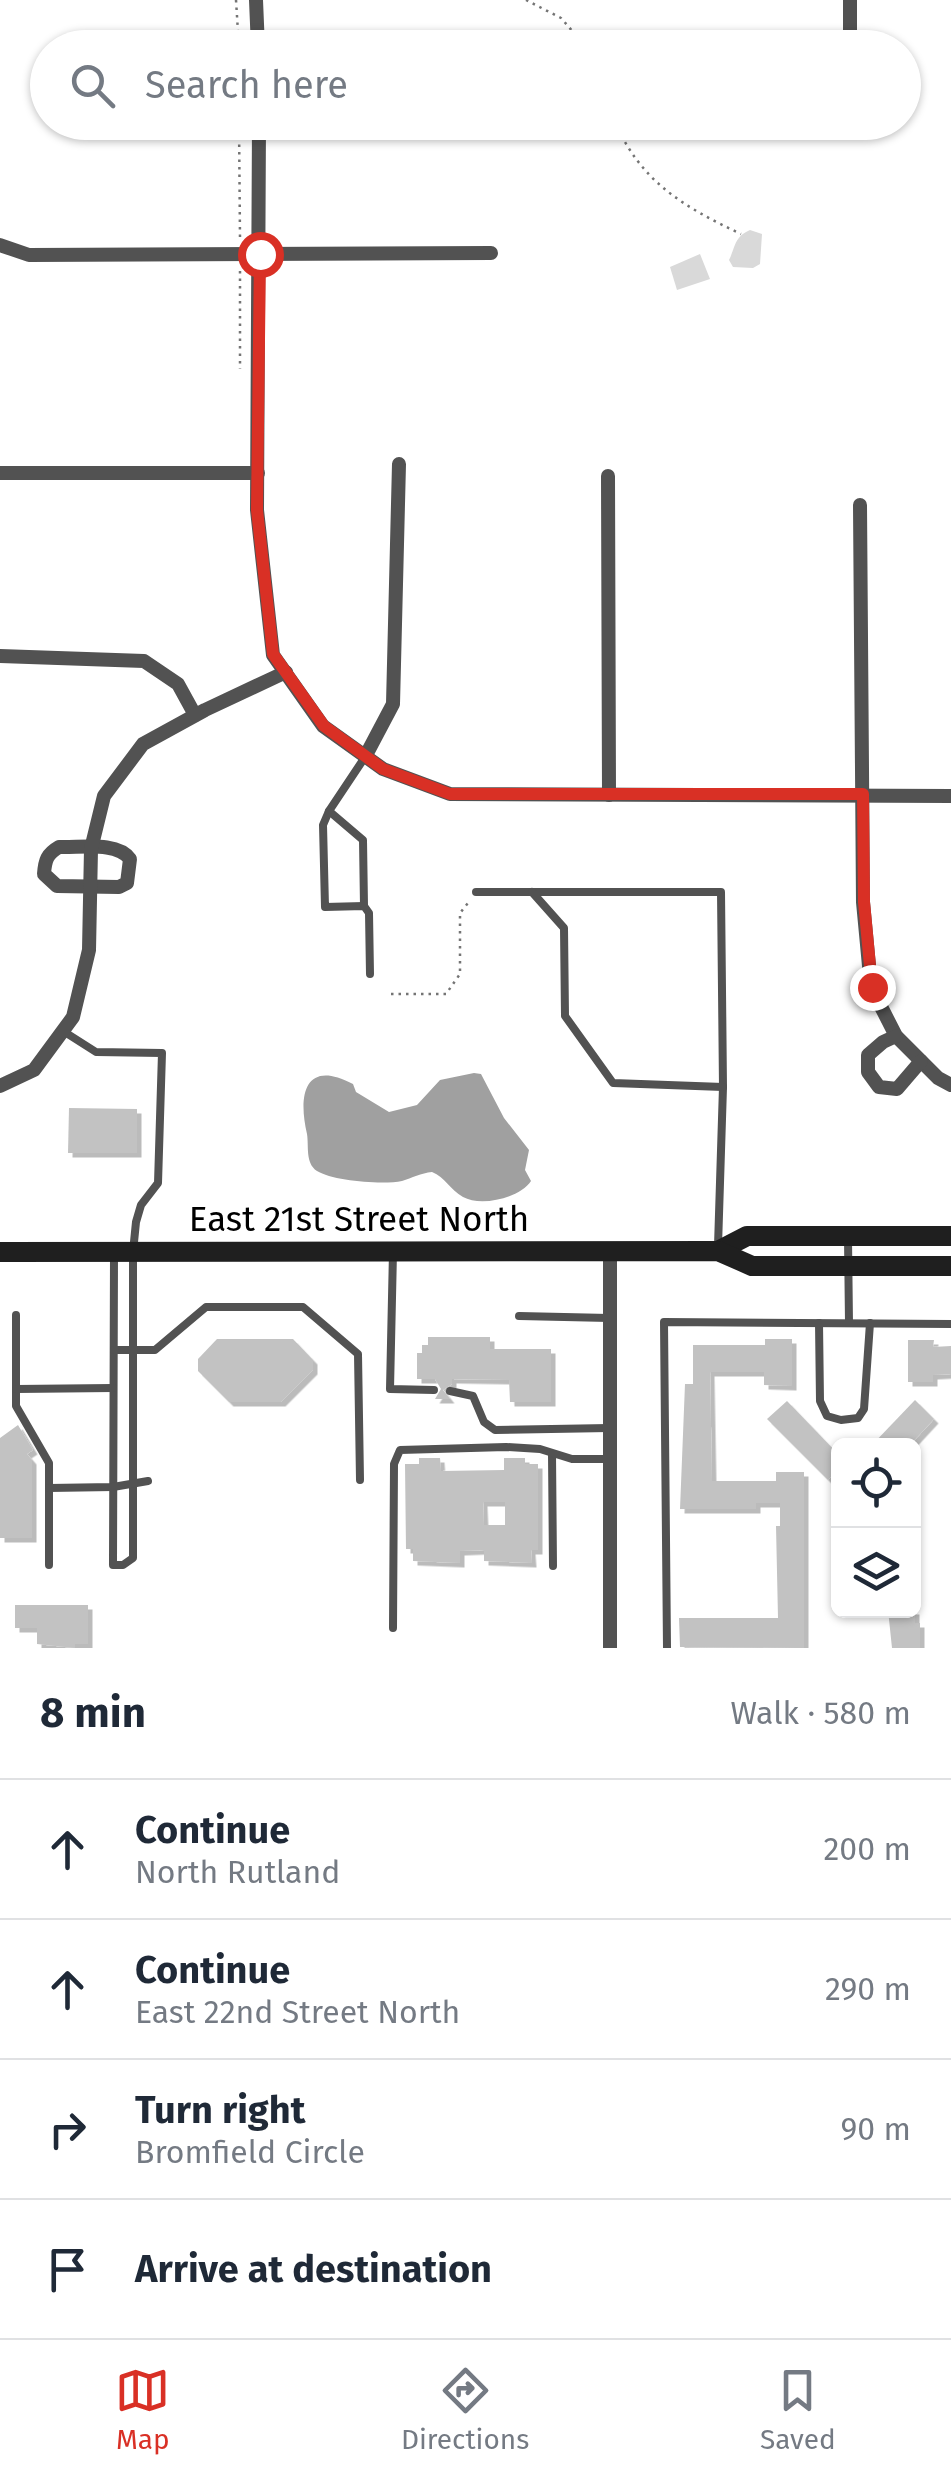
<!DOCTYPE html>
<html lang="en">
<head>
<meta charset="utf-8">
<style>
	:root { --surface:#fff; --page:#f2f2f3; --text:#1f2937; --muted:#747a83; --line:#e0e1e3; --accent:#d93025 }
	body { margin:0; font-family:"Fira Sans",sans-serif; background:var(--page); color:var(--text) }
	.controls { position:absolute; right:30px; bottom:30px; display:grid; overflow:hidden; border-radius:15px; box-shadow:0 2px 8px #0004 }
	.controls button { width:90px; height:90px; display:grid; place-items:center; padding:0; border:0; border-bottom:2px solid var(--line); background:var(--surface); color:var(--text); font:50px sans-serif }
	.stop { position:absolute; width:30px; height:30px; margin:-22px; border:8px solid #d93025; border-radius:50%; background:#fff }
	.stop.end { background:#d93025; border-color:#fff; box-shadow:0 2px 10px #0008 }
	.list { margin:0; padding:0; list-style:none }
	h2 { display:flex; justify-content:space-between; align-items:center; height:130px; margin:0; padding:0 40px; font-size:42px }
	h2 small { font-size:32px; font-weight:400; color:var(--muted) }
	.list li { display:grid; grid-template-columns:65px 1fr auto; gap:30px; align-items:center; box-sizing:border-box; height:140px; padding:0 40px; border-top:2px solid var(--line) }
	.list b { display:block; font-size:38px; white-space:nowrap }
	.list p { margin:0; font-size:32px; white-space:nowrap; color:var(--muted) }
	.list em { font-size:32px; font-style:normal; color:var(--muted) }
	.icon { flex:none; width:55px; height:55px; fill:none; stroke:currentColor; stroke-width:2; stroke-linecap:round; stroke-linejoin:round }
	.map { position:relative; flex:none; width:951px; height:1648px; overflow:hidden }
	.search { position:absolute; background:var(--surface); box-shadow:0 2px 8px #0004; left:30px; right:30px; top:30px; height:110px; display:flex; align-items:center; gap:25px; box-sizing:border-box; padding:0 35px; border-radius:55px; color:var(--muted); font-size:38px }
	.sheet { height:690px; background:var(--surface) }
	nav { display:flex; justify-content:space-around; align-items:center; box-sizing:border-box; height:140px; border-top:2px solid var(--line); background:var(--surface); font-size:28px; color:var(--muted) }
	nav a { display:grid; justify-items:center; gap:5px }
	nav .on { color:var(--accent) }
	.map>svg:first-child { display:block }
</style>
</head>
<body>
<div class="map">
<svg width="951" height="1648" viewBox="0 0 951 1648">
	<defs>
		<filter id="shadow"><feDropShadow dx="4.5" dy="4.5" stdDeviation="0" flood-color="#0004"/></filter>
	</defs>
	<rect width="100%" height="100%" fill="#fff"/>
	<g fill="#d9d9d9">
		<path d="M750 230 762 234 760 264 753 268 733 267 729 260C736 246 734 237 750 230Z"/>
		<polygon points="700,254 710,279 677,290 670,267"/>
	</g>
	<path fill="#a0a0a0" d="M474 1073 481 1074 504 1118 529 1150 525 1170 531 1181C520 1198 481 1207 463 1197 450 1190 445 1177 432 1172 421 1173 412 1178 402 1181 383 1185 333 1181 317 1171 305 1163 309 1146 307 1134 298 1096 304 1058 353 1084L356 1092 389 1112 417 1105 440 1080Z"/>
	<g fill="#c2c2c2" fill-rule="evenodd" filter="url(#shadow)">
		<polygon points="69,1108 137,1109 137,1153 68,1153"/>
		<polygon points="428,1337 490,1337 490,1349 551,1349 551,1402 510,1402 509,1380 452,1379 452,1384 443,1390 450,1399 435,1399 441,1389 435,1379 417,1379 417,1353 422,1353 422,1345 428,1345"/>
		<polygon points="217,1339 293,1339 313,1360 313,1370 281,1402 229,1402 198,1371 198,1359"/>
		<polygon points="765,1339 792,1339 792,1386 764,1385 764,1372 710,1372 712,1481 776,1481 776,1472 804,1472 804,1648 680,1647 679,1618 778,1618 776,1526 780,1526 780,1503 756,1503 756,1509 680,1509 685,1384 693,1384 693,1345 765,1345"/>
		<polygon points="908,1340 934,1340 933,1347 951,1346 951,1374 933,1375 933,1382 908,1382"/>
		<polygon points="915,1400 934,1419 909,1446 871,1446"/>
		<polygon points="787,1401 838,1454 838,1469 828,1480 767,1419"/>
		<polygon points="18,1425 33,1450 27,1454 32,1460 32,1538 0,1538 0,1438"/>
		<path d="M419 1458H440L441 1471 504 1470V1458H525V1464H538V1550H531L532 1563 484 1561V1550L460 1551V1563L413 1561V1549H406L405 1464H419ZM483 1502H505V1525H484Z"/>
		<polygon points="15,1605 88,1605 88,1644 75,1644 75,1648 37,1644 37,1628 15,1628"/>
		<polygon points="888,1610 915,1610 915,1623 920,1623 920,1648 892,1648"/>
	</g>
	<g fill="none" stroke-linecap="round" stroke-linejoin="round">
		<g stroke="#747474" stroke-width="2.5" stroke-dasharray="2.5 5" stroke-linecap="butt">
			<polyline points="236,0 239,48"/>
			<polyline points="526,0 561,18 587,48"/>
			<polyline points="239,122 240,238"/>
			<path d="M615 122C641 182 684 207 741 234"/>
			<polyline points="240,271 240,369"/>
			<polyline points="391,994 446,994 460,974 460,913 468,903"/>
		</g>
		<g stroke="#525252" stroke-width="8">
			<polyline points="365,757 329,811 323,825 325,907 364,906 369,913 370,974"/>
			<polyline points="329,811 363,840 364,906"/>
			<polyline points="476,892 721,892 723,1087 718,1246"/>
			<polyline points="532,892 564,928 565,1016 613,1083 723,1087"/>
			<polyline points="63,1031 96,1052 162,1053 158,1183 141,1205 136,1222 133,1252 133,1558 123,1565 113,1565 114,1256"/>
			<polyline points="848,1238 849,1323"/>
			<polyline points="393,1252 390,1389 434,1390"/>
			<polyline points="16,1315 16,1406 49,1463 49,1565"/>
			<polyline points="519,1316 609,1318"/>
			<polyline points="819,1323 820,1401 827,1416 841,1420 858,1418 864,1409 870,1323"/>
			<polyline points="114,1350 155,1350 206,1307 303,1307 358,1354 360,1480"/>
			<polyline points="16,1389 113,1388"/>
			<polyline points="450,1391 473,1396 484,1422 495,1430 609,1428"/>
			<polyline points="552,1454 553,1566"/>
			<polyline points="49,1488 113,1487 148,1481"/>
			<polyline points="393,1628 394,1464 400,1450 506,1447 540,1449 572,1459 609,1459"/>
			<polyline points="667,1648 664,1322 951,1324"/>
		</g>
		<g stroke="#525252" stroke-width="14">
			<polyline points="256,0 258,48"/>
			<polyline points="850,0 850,48"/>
			<polyline points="259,122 257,510 273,655 323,726 383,769 450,794 951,796"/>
			<polyline points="0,245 29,255 491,253"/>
			<polyline points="0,473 258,473"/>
			<polyline points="608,476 609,795"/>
			<polyline points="860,505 863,902 871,987 896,1036 938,1078 951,1085"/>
			<polyline points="0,656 144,661 178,684 195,715"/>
			<polyline points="365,757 393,704 399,464"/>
			<path d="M59 847C80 848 117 841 130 859L127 883 119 887 57 886 44 874C45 860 47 854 59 847Z"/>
			<polyline points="896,1036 883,1042 868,1055 868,1072 879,1087 897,1089 921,1061"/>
			<polyline points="0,1086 34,1070 73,1017 89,950 91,849 104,796 143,744 205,710 286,672"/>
			<polyline points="610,1648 610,1252"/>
		</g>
		<g stroke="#1f1f1f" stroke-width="20">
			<polyline points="718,1251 747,1236 951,1236"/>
			<polyline points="0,1252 718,1251 752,1266 951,1266"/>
		</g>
	</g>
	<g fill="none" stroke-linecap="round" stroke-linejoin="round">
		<polyline stroke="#d93025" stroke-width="12" points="260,254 257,510 273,654 324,726 383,769 450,794 863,794 864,902 872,987"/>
	</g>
	<g text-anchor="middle" stroke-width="10" stroke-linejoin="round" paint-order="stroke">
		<g font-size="35" fill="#000" stroke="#fff">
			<text x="359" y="1231">East 21st Street North</text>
		</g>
	</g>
</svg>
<div class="controls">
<button><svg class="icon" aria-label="locate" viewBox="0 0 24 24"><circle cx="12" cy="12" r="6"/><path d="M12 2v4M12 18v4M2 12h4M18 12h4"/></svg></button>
<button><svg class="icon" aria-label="layers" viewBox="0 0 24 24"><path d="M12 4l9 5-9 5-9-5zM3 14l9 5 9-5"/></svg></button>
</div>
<div class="stop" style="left:260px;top:254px"></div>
<div class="stop end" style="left:872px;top:987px"></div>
<div class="search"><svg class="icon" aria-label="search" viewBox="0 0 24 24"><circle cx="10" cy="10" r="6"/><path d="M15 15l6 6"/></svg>Search here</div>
</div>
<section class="sheet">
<h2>8 min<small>Walk · 580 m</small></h2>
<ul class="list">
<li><svg class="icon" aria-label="ahead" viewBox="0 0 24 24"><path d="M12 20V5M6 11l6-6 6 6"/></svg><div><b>Continue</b><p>North Rutland</p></div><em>200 m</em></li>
<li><svg class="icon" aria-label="ahead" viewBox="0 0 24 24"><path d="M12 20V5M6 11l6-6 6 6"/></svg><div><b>Continue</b><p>East 22nd Street North</p></div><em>290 m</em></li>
<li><svg class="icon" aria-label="right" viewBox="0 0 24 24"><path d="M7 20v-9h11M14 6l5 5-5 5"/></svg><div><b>Turn right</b><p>Bromfield Circle</p></div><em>90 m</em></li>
<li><svg class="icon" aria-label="arrive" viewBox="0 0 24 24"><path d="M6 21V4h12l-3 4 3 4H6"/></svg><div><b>Arrive at destination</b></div></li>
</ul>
</section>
<nav>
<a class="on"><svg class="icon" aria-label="map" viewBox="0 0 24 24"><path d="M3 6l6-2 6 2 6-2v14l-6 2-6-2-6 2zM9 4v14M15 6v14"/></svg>Map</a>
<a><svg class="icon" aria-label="directions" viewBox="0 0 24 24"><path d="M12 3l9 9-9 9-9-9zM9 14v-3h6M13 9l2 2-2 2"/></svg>Directions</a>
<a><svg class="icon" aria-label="saved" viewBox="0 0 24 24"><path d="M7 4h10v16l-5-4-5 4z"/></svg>Saved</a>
</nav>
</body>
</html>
